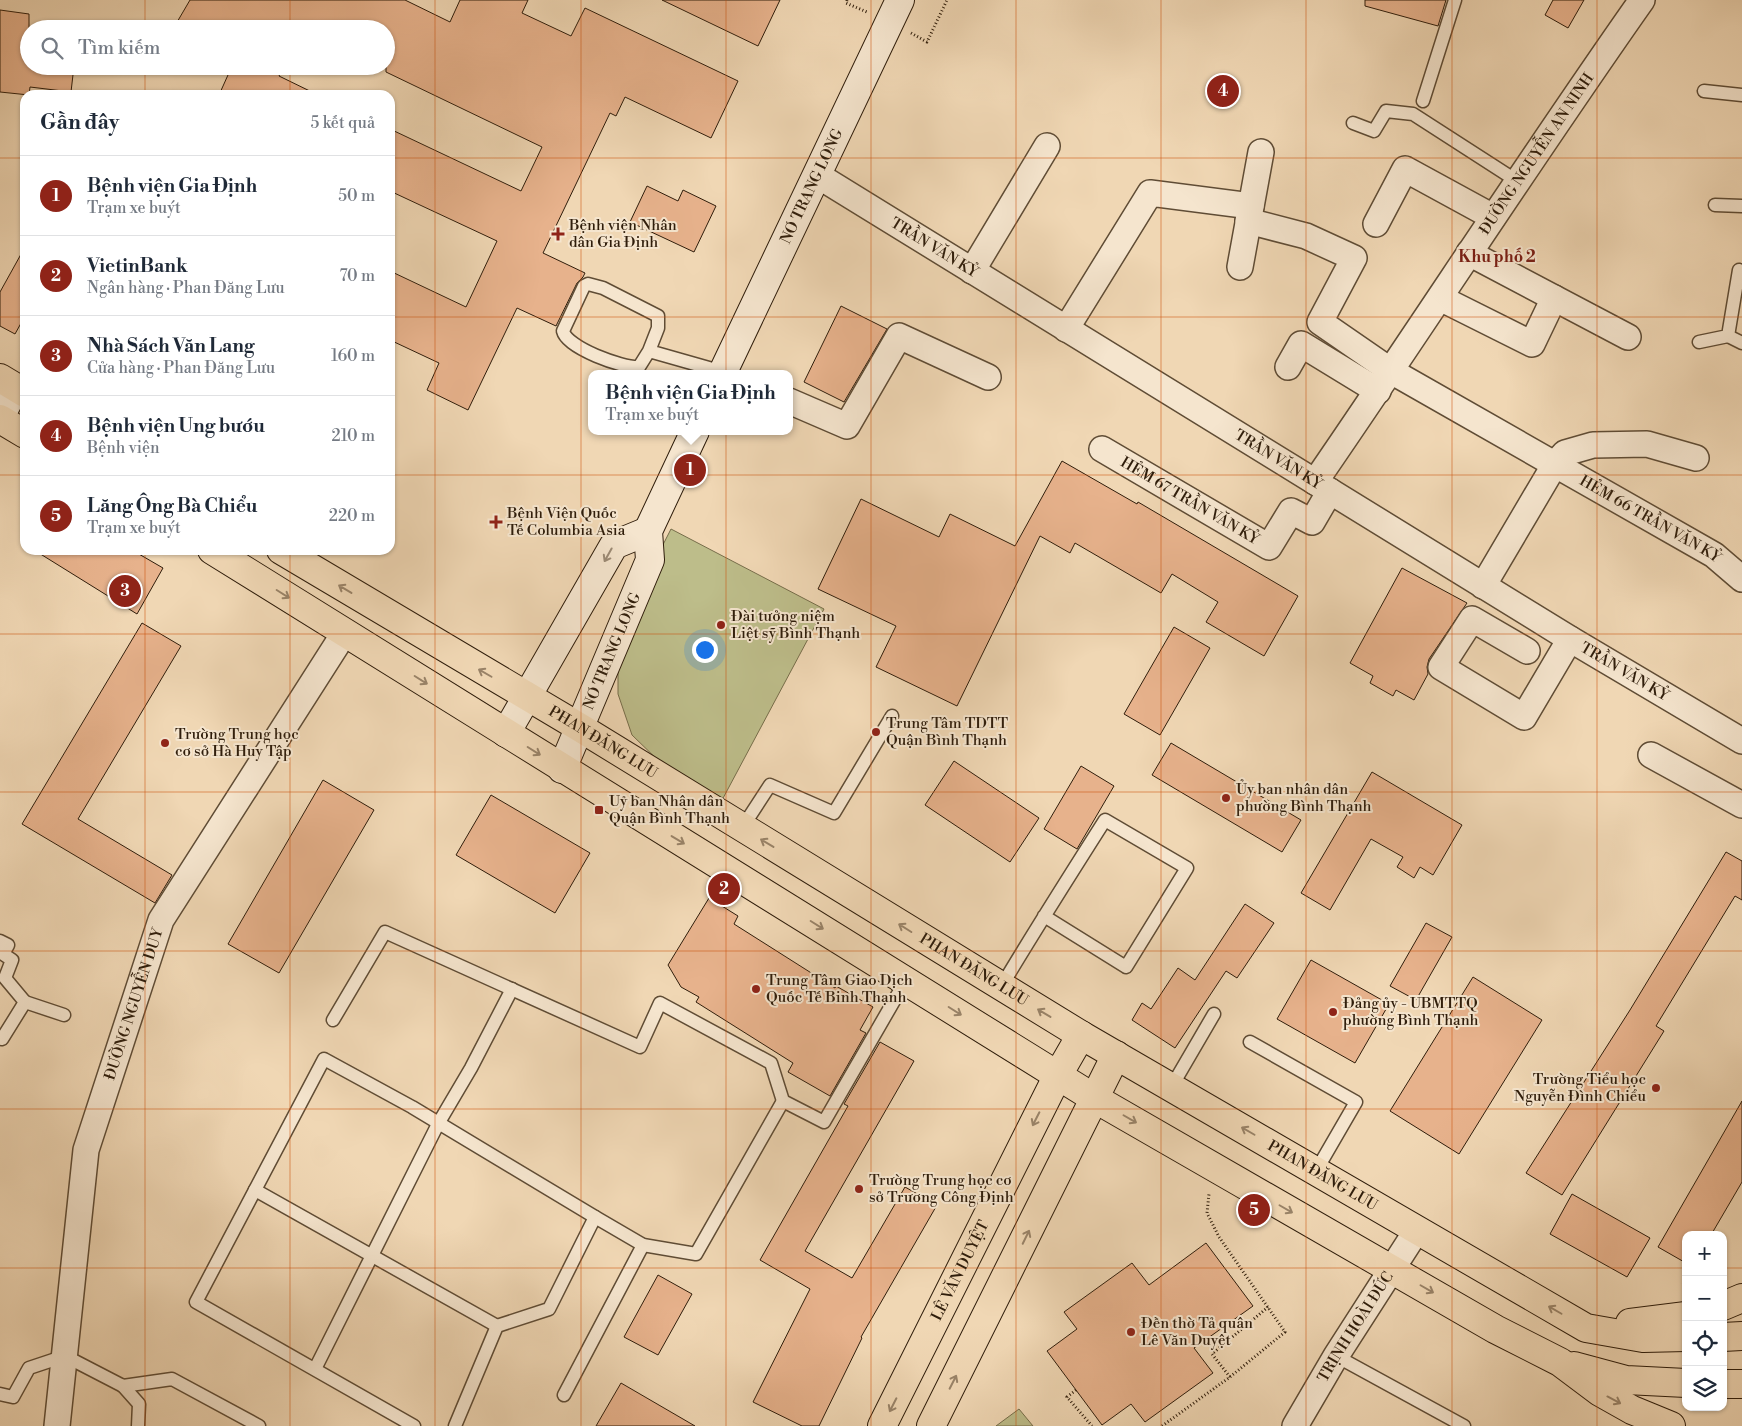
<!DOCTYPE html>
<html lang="vi">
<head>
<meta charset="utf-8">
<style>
	:root { --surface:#fff; --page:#f6f6f7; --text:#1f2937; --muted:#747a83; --line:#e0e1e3; --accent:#8f2418 }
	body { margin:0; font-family:"Libre Bodoni",serif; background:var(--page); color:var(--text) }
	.controls { position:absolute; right:15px; bottom:15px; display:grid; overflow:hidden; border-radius:10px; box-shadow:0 1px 4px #0004 }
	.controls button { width:45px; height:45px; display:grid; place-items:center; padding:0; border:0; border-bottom:1px solid var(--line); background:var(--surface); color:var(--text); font:25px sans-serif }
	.you { position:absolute; left:704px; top:649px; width:18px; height:18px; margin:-12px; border:4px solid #fff; border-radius:50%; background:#1a73e8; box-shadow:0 0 0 8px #1a73e833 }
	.badge { display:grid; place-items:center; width:32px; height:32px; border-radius:50%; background:var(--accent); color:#fff; font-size:16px; font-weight:700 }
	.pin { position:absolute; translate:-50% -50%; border:2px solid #fff; box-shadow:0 1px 5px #0006 }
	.popup { position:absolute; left:588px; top:370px; width:205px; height:65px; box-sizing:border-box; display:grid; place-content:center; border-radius:10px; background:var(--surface); filter:drop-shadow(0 1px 4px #0005); font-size:16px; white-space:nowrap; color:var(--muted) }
	.popup b { font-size:19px; color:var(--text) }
	.popup::after { content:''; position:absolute; left:50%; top:100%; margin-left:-10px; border:10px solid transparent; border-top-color:var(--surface) }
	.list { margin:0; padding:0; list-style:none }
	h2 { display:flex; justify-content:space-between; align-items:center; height:65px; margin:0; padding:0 20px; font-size:21px }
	h2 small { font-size:16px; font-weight:400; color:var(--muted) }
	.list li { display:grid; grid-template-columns:32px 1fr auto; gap:15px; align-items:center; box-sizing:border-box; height:80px; padding:0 20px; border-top:1px solid var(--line) }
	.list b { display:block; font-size:19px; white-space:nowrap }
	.list p { margin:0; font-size:16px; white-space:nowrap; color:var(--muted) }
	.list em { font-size:16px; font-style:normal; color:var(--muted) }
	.icon { flex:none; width:28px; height:28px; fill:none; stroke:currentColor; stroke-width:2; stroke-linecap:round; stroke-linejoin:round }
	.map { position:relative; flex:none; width:1742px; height:1426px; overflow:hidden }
	.search { position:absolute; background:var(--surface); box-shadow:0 1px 4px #0004; left:20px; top:20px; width:375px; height:55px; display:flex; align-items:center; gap:12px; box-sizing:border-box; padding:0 18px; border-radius:28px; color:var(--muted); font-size:19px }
	.panel { position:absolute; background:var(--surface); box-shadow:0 1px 4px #0004; left:20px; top:90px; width:375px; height:465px; border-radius:15px }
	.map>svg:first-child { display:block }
</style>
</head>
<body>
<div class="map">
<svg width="1742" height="1426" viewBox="0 0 1742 1426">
	<rect width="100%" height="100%" fill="#f0d7b4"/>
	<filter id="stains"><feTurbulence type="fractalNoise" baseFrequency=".004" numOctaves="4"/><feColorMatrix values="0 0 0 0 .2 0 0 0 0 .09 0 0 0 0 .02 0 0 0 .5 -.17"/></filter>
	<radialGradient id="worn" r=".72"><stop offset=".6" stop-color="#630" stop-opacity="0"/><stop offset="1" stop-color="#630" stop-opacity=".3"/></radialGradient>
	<g fill="#bdbd8a" stroke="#766d4a">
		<polygon points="671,529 824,609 721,802 664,766 632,735 618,694 618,645 621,627"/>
		<polygon points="1019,1409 1033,1426 996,1426"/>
	</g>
	<g fill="#e7b28c" stroke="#2f1d0b">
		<polygon points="190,0 405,0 450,22 460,0 528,0 522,13 571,36 585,8 738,81 711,138 625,97 616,116 610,113 543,253 585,273 583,277 577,283 556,326 517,308 468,410 427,390 439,363 390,340 390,271 466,307 497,241 390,191 390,129 521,191 542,147 386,72 386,29 173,29"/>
		<polygon points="662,0 780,0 758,46"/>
		<polygon points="1365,0 1446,0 1438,26 1365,6"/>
		<polygon points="1553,0 1584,0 1568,28 1545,15"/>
		<polygon points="0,10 29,14 29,66 74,66 71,92 30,87 29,95 0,92"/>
		<polygon points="232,66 284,66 279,76 318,95 219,95"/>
		<polygon points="647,186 678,201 683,190 716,206 694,252 630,222"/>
		<polygon points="25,247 25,316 15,334 0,326 0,292"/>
		<polygon points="841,306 887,329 844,402 804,382"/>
		<polygon points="1062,461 1137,504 1138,502 1298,596 1264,656 1206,622 1218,602 1172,574 1161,593 1075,543 1070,553 1040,536 957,706 876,667 896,626 818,589 861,499 939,537 950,514 1015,546"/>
		<polygon points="34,550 132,550 163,568 137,614"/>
		<polygon points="1402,568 1467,603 1429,659 1427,667 1428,674 1414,700 1396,690 1393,696 1370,683 1373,676 1350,663"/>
		<polygon points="142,623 181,646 78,819 172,875 155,903 22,824"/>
		<polygon points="1174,627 1210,648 1160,735 1124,714"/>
		<polygon points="1171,743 1301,820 1282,852 1152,775"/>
		<polygon points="954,761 1039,818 1010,862 925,805"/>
		<polygon points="1081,766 1114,786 1077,849 1044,829"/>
		<polygon points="1372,772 1462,825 1433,875 1420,867 1414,878 1397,867 1403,857 1371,839 1330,910 1301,893"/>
		<polygon points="323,780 374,810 279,973 228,944"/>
		<polygon points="491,795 590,853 555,913 456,855"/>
		<polygon points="1726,852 1742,861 1742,900 1735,896 1656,1026 1664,1031 1562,1195 1526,1173 1630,1010"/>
		<polygon points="709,898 738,916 734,924 835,988 836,986 873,1007 860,1030 866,1033 830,1096 788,1072 793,1063 696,1002 699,997 681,987 668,965"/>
		<polygon points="1245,904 1274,923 1237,978 1226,971 1175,1048 1132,1020 1142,1003 1151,1009 1178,968 1195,980"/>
		<polygon points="1426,923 1452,937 1416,1000 1390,986"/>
		<polygon points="1311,960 1389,1004 1355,1063 1277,1019"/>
		<polygon points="1473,977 1542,1020 1459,1154 1390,1111"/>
		<polygon points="880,1042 914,1061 805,1251 852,1278 905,1187 937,1205 861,1337 862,1338 819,1426 802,1426 753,1402 810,1289 760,1260 848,1106 844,1104"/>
		<polygon points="1742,1101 1742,1182 1711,1235 1686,1235 1686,1263 1658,1247"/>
		<polygon points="1572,1194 1650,1238 1627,1277 1550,1234"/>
		<polygon points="1206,1243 1253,1306 1194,1348 1213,1373 1145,1422 1131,1404 1102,1425 1047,1351 1077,1329 1064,1312 1132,1263 1149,1285"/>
		<polygon points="658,1275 692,1294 658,1355 624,1337"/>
		<polygon points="621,1383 695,1426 596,1426"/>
	</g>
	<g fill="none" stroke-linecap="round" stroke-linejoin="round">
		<g stroke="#5f4c35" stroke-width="15">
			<g id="lane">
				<polyline points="1704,91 1742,95"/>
				<polyline points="1423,101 1455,0"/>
				<polyline points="1353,123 1374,131 1386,111 1413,114 1517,181"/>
				<polyline points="1715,205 1742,206"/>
				<polyline points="1728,336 1742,343"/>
				<polyline points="1699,342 1728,336 1739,270 1742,271"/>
				<path d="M649 351 658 328V316L603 288 588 284 584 286 563 331C567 348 622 368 639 367L649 351 723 372"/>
				<polyline points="742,828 770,785 834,813 892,716"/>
				<polyline points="0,941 8,945 3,954 12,960 5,978 25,1002 2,1039"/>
				<path d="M1001 987C1035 930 1070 875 1105 820L1187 868 1126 967 1044 916"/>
				<polyline points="25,1002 64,1015"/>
				<polyline points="333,1020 385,932 640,1047 660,1003 771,1063 783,1101 824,1122 906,980"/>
				<polyline points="1250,1042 1356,1102 1316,1171"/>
				<polyline points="1172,1086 1214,1014"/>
				<polyline points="255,1190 497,1326"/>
				<polyline points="1336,1356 1464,1426"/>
				<polyline points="315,1369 438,1124 471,1068 512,989"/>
				<polyline points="123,1386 139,1404 138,1426"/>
				<polyline points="0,1394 13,1397 29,1368 65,1356 123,1386 172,1379 259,1426"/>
				<polyline points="564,1395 643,1245"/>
				<polyline points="414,1426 196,1302 324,1059 412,1107 595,1217"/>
				<polyline points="455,1426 497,1326 549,1309 595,1217 643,1245 696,1254 783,1101"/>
			</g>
		</g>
		<g stroke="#5f4c35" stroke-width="28">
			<g id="street">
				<path id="s1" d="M817 175 1570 639 1742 741"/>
				<path id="s2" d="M1248 221 1306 236 1354 258 1320 322 1391 371 1714 555 1742 579"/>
				<polyline points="1376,224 1405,169 1493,217"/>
				<polyline points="1469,253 1628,337"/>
				<polyline points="1240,267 1261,152"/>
				<polyline points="972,271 1047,146"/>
				<polyline points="1440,298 1532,344 1554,298"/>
				<polyline points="1066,329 1150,193 1251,206"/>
				<polyline points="1288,367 1301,344 1378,391"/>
				<polyline points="789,401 847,426 899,336 988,377"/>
				<path id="s3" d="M1102 449 1269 547 1291 511 1312 522 1330 491"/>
				<path id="s4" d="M1315 482C1425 322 1530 159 1642 0"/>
				<polyline points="1483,586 1555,464 1565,453 1593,445 1647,444 1696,458"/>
				<polyline points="1527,651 1472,619 1441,667 1524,717 1570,639"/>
				<polyline points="1651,755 1742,805"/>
				<path id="s5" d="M57 1426 86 1150 161 920 345 632"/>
				<path id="s6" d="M1295 1426 1336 1356 1417 1230"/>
			</g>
		</g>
		<g stroke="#2f1d0b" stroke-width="30">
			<g id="secondary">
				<path id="s7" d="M722 374 900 0"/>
				<polyline points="0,417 15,388"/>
				<polyline points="506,733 614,545 648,531"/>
				<path id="s8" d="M562 769 650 560 648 531 695 431"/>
			</g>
		</g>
		<g stroke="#2f1d0b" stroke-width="30">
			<g id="primary">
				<polyline points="0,378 25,393"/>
				<polyline points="0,419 25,434"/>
				<polyline points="212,550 1094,1098 1495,1329 1560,1362 1600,1392 1632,1410 1671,1426"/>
				<path id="s9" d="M281 550 579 727 1081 1035 1586 1328 1643 1338 1686 1337"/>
				<polyline points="1723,1306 1742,1298"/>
				<polyline points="1630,1323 1686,1316"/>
				<polyline points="1723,1337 1742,1336"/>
				<polyline points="1574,1366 1626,1380 1686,1383"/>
				<polyline points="1723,1384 1742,1384"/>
				<path id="s10" d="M882 1426 1058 1075 1081 1035"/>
				<polyline points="931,1426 1116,1055"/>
			</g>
		</g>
		<g stroke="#2f1d0b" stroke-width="3" stroke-dasharray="1 2.5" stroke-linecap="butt">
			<polyline points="847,0 846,3 867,12"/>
			<polyline points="911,33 927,42 947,0"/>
			<polyline points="1230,1377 1212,1354 1268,1307"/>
			<polyline points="1076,1390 1067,1397 1092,1426"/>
			<polyline points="1162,1426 1230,1377 1285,1332 1219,1237 1207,1213 1209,1194"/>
		</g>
		<use href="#lane" stroke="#f5e5ce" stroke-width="12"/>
		<use href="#street" stroke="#f5e5ce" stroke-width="25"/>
		<use href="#secondary" stroke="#f5e5ce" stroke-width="28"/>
		<use href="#primary" stroke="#f0d7b4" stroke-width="28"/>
	</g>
	<defs><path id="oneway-shaft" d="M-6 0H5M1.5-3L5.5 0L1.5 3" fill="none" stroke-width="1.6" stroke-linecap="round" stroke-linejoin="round" transform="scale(1.25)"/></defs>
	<use stroke="#9c8b76" href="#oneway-shaft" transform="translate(608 555) rotate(119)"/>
	<g stroke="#998368">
		<use href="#oneway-shaft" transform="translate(345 589) rotate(-149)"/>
		<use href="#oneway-shaft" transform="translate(283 594) rotate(32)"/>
		<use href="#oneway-shaft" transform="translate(485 673) rotate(-150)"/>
		<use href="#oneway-shaft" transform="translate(421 680) rotate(32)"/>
		<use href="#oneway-shaft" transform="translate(534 751) rotate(32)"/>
		<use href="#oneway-shaft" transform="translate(678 840) rotate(31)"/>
		<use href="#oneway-shaft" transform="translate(767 843) rotate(-149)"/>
		<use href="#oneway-shaft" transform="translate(817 925) rotate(32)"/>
		<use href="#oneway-shaft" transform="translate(905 928) rotate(-148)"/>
		<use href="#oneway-shaft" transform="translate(955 1011) rotate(32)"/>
		<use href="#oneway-shaft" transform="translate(1044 1013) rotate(-149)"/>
		<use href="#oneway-shaft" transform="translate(1036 1119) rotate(117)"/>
		<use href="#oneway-shaft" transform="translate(1130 1119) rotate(30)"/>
		<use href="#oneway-shaft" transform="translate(1248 1131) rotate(-150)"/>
		<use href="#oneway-shaft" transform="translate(1286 1209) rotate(30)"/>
		<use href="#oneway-shaft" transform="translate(1026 1237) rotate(-64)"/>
		<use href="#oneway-shaft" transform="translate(1427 1289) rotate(30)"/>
		<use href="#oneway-shaft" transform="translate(1555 1310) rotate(-150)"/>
		<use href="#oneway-shaft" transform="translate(953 1382) rotate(-63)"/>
		<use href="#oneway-shaft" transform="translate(1614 1400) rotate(28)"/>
		<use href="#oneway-shaft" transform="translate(893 1405) rotate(117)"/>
	</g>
	<path fill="none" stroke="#cc500c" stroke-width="1" stroke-opacity="0.55" d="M145 0V29M290 0V29M435 0V1426M581 0V1426M726 0V1426M871 0V1426M1016 0V1426M1161 0V1426M1306 0V1426M1452 0V1426M1597 0V1426M145 66V95M290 66V95M0 158H25M390 158H1742M0 317H25M390 317H1742M0 475H25M390 475H1742M145 550V1426M290 550V1426M0 634H1742M0 792H1742M0 951H1742M0 1109H1742M0 1268H1686M1723 1268H1742"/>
	<g fill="#8f2418" stroke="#f5e5ce" stroke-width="2">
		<path d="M555.5 226.5h5v5h5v5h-5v5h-5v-5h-5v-5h5z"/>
		<path d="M493.5 514.5h5v5h5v5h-5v5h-5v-5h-5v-5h5z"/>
		<circle cx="721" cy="625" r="5"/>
		<circle cx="876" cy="732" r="5"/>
		<circle cx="165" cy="743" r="5"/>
		<circle cx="1226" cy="798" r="5"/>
		<rect x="594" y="805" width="10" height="10" rx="2.5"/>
		<circle cx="756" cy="989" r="5"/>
		<circle cx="1333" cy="1012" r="5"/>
		<circle cx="1656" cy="1088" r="5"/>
		<circle cx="859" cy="1189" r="5"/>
		<circle cx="1131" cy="1332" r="5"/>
	</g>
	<g text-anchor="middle" stroke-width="4" stroke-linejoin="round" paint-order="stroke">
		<g font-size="15" fill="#2f1d0b" stroke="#f5e5ce">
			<text dy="5" stroke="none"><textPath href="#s4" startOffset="396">ĐƯỜNG NGUYỄN AN NINH</textPath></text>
			<text dy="5" stroke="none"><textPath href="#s7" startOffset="208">NƠ TRANG LONG</textPath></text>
			<text dy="5" stroke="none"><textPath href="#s1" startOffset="138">TRẦN VĂN KỶ</textPath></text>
			<text dy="5" stroke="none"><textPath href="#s1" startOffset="542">TRẦN VĂN KỶ</textPath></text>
			<text dy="5" stroke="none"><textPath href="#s3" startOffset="102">HẺM 67 TRẦN VĂN KỶ</textPath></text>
			<text dy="5" stroke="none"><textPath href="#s2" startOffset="570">HẺM 66 TRẦN VĂN KỶ</textPath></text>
			<text dy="5" stroke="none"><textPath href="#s8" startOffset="128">NƠ TRANG LONG</textPath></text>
			<text dy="5" stroke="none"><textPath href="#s1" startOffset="948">TRẦN VĂN KỶ</textPath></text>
			<text dy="5" stroke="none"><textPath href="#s9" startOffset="375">PHAN ĐĂNG LƯU</textPath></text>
			<text dy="5" stroke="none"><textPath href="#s9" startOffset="810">PHAN ĐĂNG LƯU</textPath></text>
			<text dy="5" stroke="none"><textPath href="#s5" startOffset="431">ĐƯỜNG NGUYỄN DUY</textPath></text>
			<text dy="5" stroke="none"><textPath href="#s9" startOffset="1215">PHAN ĐĂNG LƯU</textPath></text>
			<text dy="5" stroke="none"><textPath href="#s10" startOffset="174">LÊ VĂN DUYỆT</textPath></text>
			<text dy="5" stroke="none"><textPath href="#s6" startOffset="116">TRỊNH HOÀI ĐỨC</textPath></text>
		</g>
		<g font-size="15" fill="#2f1d0b" stroke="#f5e5ce" text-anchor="start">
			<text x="569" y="230">Bệnh viện Nhân<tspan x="569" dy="17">dân Gia Định</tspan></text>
			<text x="507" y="518">Bệnh Viện Quốc<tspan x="507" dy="17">Tế Columbia Asia</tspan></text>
			<text x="731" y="621">Đài tưởng niệm<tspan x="731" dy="17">Liệt sỹ Bình Thạnh</tspan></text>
			<text x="886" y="728">Trung Tâm TDTT<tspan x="886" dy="17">Quận Bình Thạnh</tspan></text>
			<text x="175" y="739">Trường Trung học<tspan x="175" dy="17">cơ sở Hà Huy Tập</tspan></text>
			<text x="1236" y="794">Ủy ban nhân dân<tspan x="1236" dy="17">phường Bình Thạnh</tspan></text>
			<text x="609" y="806">Uỷ ban Nhân dân<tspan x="609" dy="17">Quận Bình Thạnh</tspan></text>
			<text x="766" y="985">Trung Tâm Giao Dịch<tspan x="766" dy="17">Quốc Tế Binh Thạnh</tspan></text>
			<text x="1343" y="1008">Đảng ủy - UBMTTQ<tspan x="1343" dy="17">phường Bình Thạnh</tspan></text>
			<text x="1646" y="1084" text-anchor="end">Trường Tiểu học<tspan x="1646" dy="17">Nguyễn Đình Chiểu</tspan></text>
			<text x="869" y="1185">Trường Trung học cơ<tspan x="869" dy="17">sở Trương Công Định</tspan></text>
			<text x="1141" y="1328">Đền thờ Tả quân<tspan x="1141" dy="17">Lê Văn Duyệt</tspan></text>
		</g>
		<g font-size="16" font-weight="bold" fill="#7a1f14" stroke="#f5e5ce">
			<text x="1497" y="262">Khu phố 2</text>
		</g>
	</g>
	<rect width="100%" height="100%" filter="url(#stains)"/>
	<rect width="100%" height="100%" fill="url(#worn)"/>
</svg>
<div class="controls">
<button>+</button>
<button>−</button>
<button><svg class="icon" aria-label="locate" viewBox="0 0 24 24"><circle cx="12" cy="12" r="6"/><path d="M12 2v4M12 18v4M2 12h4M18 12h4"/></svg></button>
<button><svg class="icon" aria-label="layers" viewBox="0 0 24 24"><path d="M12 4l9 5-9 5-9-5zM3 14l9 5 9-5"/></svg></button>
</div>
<div class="you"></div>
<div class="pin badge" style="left:690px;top:470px">1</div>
<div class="popup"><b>Bệnh viện Gia Định</b>Trạm xe buýt</div>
<div class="pin badge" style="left:724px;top:889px">2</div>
<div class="pin badge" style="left:125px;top:591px">3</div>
<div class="pin badge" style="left:1223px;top:91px">4</div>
<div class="pin badge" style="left:1254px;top:1210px">5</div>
<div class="search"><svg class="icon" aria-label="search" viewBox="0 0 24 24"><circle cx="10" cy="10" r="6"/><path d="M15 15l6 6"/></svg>Tìm kiếm</div>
<section class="panel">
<h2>Gần đây<small>5 kết quả</small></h2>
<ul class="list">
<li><span class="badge">1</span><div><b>Bệnh viện Gia Định</b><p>Trạm xe buýt</p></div><em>50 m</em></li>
<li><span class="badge">2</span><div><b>VietinBank</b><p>Ngân hàng · Phan Đăng Lưu</p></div><em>70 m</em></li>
<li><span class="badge">3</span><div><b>Nhà Sách Văn Lang</b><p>Cửa hàng · Phan Đăng Lưu</p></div><em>160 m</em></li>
<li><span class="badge">4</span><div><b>Bệnh viện Ung bướu</b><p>Bệnh viện</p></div><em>210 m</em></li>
<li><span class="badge">5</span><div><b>Lăng Ông Bà Chiểu</b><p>Trạm xe buýt</p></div><em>220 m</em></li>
</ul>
</section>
</div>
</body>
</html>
